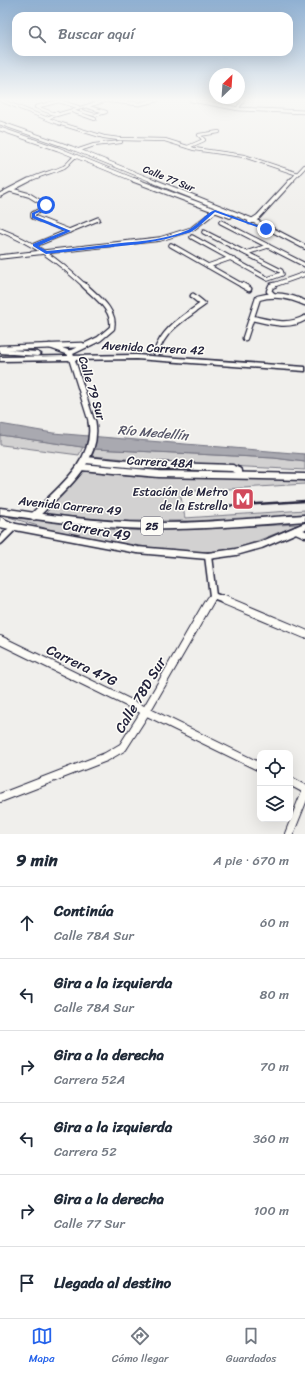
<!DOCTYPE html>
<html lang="es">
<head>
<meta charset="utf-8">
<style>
	:root { --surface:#fff; --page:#f6f6f7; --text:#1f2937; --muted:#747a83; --line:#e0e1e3; --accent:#2563eb }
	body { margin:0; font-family:Sriracha,sans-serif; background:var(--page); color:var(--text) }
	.controls { position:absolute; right:12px; bottom:12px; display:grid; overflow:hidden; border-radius:8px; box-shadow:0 4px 16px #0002 }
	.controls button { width:36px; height:36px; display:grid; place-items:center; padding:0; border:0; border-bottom:1px solid var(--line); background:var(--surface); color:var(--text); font:20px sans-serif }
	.compass { position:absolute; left:209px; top:68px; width:36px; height:36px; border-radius:50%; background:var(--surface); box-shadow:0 4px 16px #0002; rotate:25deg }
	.stop { position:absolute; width:12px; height:12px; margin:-9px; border:3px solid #2563eb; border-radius:50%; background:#fff }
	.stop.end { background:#2563eb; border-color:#fff; box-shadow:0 1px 4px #0008 }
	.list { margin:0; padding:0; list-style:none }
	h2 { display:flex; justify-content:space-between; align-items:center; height:52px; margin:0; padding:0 16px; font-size:17px }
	h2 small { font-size:13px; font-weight:400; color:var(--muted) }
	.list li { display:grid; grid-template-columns:26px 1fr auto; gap:12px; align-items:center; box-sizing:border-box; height:72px; padding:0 16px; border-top:1px solid var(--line) }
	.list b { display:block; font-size:15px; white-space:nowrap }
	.list p { margin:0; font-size:13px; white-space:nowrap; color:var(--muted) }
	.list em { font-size:13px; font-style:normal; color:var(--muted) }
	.icon { flex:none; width:22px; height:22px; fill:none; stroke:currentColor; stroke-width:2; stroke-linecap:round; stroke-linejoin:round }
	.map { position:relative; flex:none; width:305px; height:834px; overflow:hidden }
	.search { position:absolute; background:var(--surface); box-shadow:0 4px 16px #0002; left:12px; right:12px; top:12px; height:44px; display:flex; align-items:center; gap:10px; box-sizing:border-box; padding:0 14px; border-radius:12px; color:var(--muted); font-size:15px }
	.sheet { height:484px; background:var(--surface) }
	nav { display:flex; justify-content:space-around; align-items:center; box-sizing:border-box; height:56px; border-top:1px solid var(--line); background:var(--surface); font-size:11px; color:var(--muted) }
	nav a { display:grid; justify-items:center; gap:2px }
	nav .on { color:var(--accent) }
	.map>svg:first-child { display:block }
</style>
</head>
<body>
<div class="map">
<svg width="305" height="834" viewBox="0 0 305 834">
	<rect width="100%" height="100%" fill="#f0efec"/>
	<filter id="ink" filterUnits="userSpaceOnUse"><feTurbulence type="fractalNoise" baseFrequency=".025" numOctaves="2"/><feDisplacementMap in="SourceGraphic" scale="8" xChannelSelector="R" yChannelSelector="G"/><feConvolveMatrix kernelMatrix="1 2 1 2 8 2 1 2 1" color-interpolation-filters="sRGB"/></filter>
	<g filter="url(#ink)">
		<g fill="#d2d1d1" stroke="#7a7a86">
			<polygon points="0,435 83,447 79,455 2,445 0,445"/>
			<polygon points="95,449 274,458 305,462 305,470 171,463 92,456"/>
			<polygon points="84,471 145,477 305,480 305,484 180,492 185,518 305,510 305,514 194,521 121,521 45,514"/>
			<polygon points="9,517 105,529 149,531 300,524 252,543 228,551 198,552 159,549 103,540 51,530"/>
		</g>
		<polygon fill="#a9a9b0" stroke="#737381" points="0,424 53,433 305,454 305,462 274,458 95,449 0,435"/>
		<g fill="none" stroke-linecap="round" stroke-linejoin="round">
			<g stroke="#22223b" stroke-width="4">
				<g id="minor-far4">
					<polyline points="0,100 58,123 104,137 119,139 165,140 194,149 244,156 298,174"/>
					<polyline points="36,107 59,101 78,107"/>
					<polyline points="36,107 52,113 57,113"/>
					<polyline points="237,109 243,101"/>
					<polyline points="72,111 95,119"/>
					<polyline points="81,111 95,115 106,112 88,107"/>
					<polyline points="46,118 104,101"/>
					<polyline points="188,147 204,140 199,135 219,132"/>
					<polyline points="79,150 94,145 121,142"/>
					<path d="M27 181C39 175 52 172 64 167 69 164 71 159 76 156"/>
				</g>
			</g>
			<g stroke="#22223b" stroke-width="5.5">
				<g id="minor-far3">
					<polyline points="11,190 29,195 47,206 33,214 33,217 69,231"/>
					<polyline points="0,195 29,180"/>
					<polyline points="221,222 305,265"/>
					<path d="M0 230C36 244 57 260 85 286"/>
					<polyline points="192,237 268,279 282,274 281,271 204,232"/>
					<polyline points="35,245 98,219"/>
					<polyline points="171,245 243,286"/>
					<polyline points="246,253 268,246"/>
					<polyline points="0,257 160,239 192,229 215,211"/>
					<polyline points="208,266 231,258"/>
					<polyline points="271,286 305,274"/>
				</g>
			</g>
			<g stroke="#22223b" stroke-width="7">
				<g id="minor-far2">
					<polyline points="242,285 249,289"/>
					<polyline points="273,295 269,291 271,286 274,285"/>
					<path d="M252 318C270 322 288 328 305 318"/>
					<path d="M245 338 258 298C275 293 289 296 305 303"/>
					<path d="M50 346 70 353 99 339 112 328C116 310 95 296 84 285"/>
					<polyline points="0,348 82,345"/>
					<path d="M156 353C163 329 184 318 203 304L193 296"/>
				</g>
			</g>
			<g stroke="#22223b" stroke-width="9">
				<g id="minor-far1">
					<polyline points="86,460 138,465 232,468 239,471 239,475"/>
					<polyline points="81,467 159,474 305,477"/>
					<polyline points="0,524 137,550 208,556 236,552 261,545 305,526"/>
					<polyline points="296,530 305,534"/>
					<polyline points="0,541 14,527"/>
					<polyline points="208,556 213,596 210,601"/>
					<polyline points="213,596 226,601"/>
				</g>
			</g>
			<g stroke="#22223b" stroke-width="10">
				<g id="minor">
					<polyline points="224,600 305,634"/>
					<polyline points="0,640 260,767"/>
					<polyline points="290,781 305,789"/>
					<polyline points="0,798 106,757 123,747 146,711 210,600"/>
					<polyline points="289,834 305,794"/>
				</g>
			</g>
			<g stroke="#22223b" stroke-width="4.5">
				<g id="tertiary-far3">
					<polyline points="101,100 139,104 157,100"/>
					<polyline points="191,100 239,109 305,112"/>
					<polyline points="0,123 72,148 154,181"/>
					<polyline points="0,129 58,149 137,181"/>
					<polyline points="291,181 305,166"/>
				</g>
			</g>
			<g stroke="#22223b" stroke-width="6">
				<g id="tertiary-far2">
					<polyline points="134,180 230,216"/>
					<polyline points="151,180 261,224 305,247"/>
					<polyline points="250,222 258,217 292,180"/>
				</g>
			</g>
			<g stroke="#22223b" stroke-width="8">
				<polyline id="tertiary-far1" points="70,353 92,423"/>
			</g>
			<g stroke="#22223b" stroke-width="10">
				<path id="tertiary" d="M34 516C59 491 99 462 92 422"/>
			</g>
			<g stroke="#22223b" stroke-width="3">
				<g id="trunk">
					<polygon points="0,349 37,352 41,354 37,356 0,353"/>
					<polygon points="136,355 305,367 305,371 136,359 0,361 0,357"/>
					<path d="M0 508C49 515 98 522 148 523 200 524 253 518 305 515V521C253 525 200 530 148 529 98 528 49 521 0 514Z"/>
					<polygon points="0,517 17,525 19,527 17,529 11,529 0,524"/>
				</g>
			</g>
			<use href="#minor-far4" stroke="#fdfcf7" stroke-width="2.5"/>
			<use href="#minor-far3" stroke="#fdfcf7" stroke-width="3.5"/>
			<use href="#minor-far2" stroke="#fdfcf7" stroke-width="4.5"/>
			<use href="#minor-far1" stroke="#fdfcf7" stroke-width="6"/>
			<use href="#minor" stroke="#fdfcf7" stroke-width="8"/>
			<use href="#tertiary-far3" stroke="#fdfcf7" stroke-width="3"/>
			<use href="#tertiary-far2" stroke="#fdfcf7" stroke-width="4"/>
			<use href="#tertiary-far1" stroke="#fdfcf7" stroke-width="5.5"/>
			<use href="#tertiary" stroke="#fdfcf7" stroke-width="7"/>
			<use href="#trunk" fill="#fdfcf7" fill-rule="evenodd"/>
			<polyline stroke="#22223b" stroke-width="2.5" points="190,508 305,501"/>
		</g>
	</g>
	<linearGradient id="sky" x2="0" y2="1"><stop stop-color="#8fb0d2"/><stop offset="0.46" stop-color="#f8f8f6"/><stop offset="1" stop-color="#f8f8f6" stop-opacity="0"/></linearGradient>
	<rect width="305" height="217" fill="url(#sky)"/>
	<path fill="#2563eb" d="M46 204 48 205V208L35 214V216L71 231 38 246 47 251C72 249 96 246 121 243 143 241 168 239 188 230 199 225 204 214 215 210L268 229 265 230 215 212 197 228 191 232 166 239 140 244 46 254 33 246V244L65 231 32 218V213L45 207 44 205Z"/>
	<defs>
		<g id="metro-square" transform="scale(1.15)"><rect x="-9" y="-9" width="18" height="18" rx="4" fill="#d1495b" stroke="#fdfcf7"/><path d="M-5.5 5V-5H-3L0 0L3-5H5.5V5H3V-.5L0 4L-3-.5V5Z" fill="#fff"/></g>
	</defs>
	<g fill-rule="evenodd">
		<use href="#metro-square" x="243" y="499"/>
	</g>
	<g text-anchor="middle" stroke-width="3" stroke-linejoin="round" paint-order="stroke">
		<g font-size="10" fill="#22223b" stroke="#fdfcf7">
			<text transform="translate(169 178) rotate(22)" y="4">Calle 77 Sur</text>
		</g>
		<rect fill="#fdfcf7" stroke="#646373" stroke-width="1" x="141" y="517" width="22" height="18" rx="3"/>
		<g font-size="11" font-weight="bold" fill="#22223b">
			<text x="152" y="530">25</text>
		</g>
		<g font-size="12" fill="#22223b" stroke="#fdfcf7">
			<text transform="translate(153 348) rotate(3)" y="4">Avenida Carrera 42</text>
			<text transform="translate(92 388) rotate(73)" y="4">Calle 79 Sur</text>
			<text transform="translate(160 462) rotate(3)" y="4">Carrera 48A</text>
			<text transform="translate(70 506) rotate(6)" y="4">Avenida Carrera 49</text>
		</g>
		<g font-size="12" fill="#22223b" stroke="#fdfcf7" text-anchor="end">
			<text x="228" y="496">Estación de Metro<tspan x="228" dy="14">de la Estrella</tspan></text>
		</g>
		<g font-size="13" font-style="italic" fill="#58586a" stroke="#fdfcf7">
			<text transform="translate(153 432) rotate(5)" y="5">Río Medellín</text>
		</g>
		<g font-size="14" fill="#22223b" stroke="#fdfcf7">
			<text transform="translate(97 530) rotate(10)" y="5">Carrera 49</text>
			<text transform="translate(82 665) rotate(26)" y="5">Carrera 47G</text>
			<text transform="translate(140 695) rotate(-59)" y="5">Calle 78D Sur</text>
		</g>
	</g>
</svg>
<div class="controls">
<button><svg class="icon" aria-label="locate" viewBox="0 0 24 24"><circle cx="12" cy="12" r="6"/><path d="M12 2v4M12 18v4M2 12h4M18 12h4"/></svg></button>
<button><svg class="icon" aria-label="layers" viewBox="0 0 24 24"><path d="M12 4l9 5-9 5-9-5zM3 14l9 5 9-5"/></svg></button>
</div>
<svg class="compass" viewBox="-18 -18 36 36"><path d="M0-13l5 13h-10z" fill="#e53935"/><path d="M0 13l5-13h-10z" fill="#747a83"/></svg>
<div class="stop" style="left:46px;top:205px"></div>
<div class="stop end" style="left:266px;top:229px"></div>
<div class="search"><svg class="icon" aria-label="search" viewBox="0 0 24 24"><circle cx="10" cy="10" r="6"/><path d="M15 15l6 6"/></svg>Buscar aquí</div>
</div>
<section class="sheet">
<h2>9 min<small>A pie · 670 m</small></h2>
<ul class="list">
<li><svg class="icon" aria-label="ahead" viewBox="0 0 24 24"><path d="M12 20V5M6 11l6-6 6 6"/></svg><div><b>Continúa</b><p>Calle 78A Sur</p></div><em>60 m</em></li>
<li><svg class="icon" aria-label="left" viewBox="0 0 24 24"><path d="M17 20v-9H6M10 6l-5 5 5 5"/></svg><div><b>Gira a la izquierda</b><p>Calle 78A Sur</p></div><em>80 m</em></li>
<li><svg class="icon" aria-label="right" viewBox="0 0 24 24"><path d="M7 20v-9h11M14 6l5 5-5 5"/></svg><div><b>Gira a la derecha</b><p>Carrera 52A</p></div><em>70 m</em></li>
<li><svg class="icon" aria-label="left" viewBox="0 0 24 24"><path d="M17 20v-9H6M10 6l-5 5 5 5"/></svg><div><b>Gira a la izquierda</b><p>Carrera 52</p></div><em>360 m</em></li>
<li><svg class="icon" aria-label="right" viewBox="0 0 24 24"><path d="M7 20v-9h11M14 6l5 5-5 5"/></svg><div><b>Gira a la derecha</b><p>Calle 77 Sur</p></div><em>100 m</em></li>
<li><svg class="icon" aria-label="arrive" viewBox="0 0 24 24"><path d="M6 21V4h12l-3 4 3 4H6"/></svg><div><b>Llegada al destino</b></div></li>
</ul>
</section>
<nav>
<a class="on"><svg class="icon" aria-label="map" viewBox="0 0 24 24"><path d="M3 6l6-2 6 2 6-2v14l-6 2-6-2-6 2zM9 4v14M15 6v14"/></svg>Mapa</a>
<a><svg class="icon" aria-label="directions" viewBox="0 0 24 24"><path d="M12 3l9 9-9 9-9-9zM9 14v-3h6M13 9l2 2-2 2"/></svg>Cómo llegar</a>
<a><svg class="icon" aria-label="saved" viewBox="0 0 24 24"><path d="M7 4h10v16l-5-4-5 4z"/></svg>Guardados</a>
</nav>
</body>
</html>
